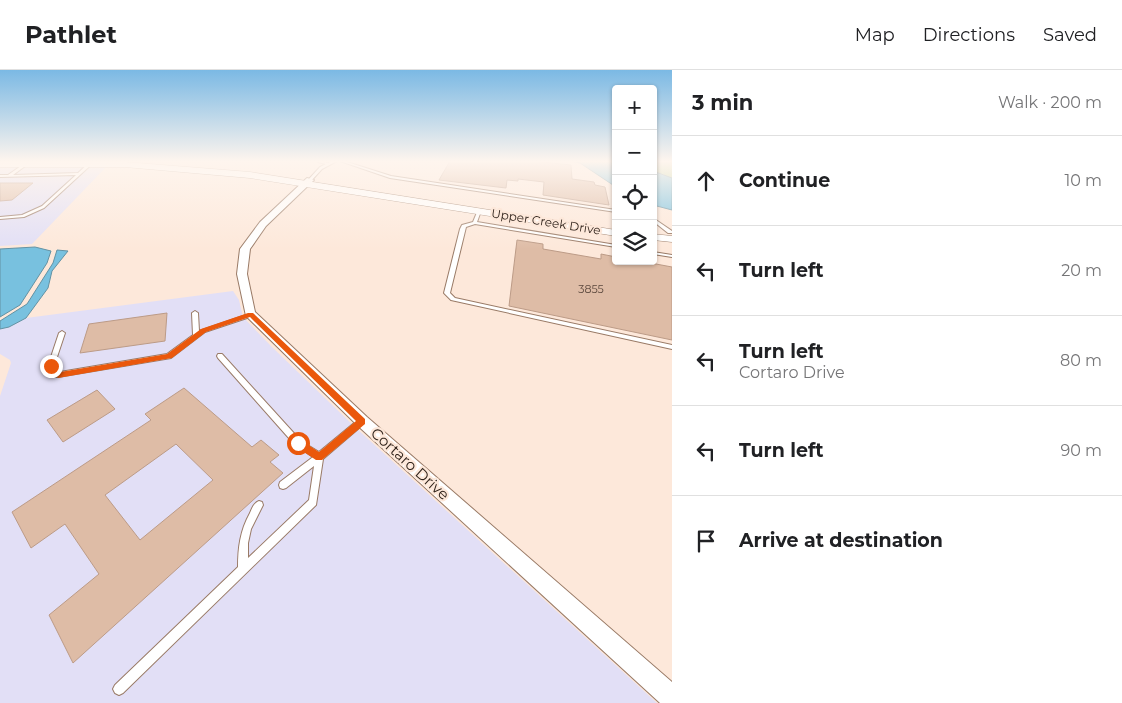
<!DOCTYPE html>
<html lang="en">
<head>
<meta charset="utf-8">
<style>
	:root { --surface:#fff; --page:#f6f6f6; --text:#202124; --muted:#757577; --line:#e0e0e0 }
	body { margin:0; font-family:Montserrat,sans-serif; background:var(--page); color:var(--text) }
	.controls { position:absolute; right:15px; top:15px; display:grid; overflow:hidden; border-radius:5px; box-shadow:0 1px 4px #0004 }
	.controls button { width:45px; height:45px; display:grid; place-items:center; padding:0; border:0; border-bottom:1px solid var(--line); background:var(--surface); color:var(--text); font:25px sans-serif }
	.stop { position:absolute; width:15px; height:15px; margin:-11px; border:4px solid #ea580c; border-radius:50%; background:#fff }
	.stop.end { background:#ea580c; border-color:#fff; box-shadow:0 1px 5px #0008 }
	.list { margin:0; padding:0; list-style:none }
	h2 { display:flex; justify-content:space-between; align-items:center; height:65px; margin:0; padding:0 20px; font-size:21px }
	h2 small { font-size:16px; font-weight:400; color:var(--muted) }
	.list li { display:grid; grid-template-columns:32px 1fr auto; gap:15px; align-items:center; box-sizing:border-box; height:90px; padding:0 20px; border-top:1px solid var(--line) }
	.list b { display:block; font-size:19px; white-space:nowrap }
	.list p { margin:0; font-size:16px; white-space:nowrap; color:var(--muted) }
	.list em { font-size:16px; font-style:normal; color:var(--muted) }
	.icon { flex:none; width:28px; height:28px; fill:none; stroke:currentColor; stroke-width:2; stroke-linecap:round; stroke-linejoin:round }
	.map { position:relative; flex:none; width:672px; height:633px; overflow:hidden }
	header { display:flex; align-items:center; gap:30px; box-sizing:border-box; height:70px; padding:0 25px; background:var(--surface); border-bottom:1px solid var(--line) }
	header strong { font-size:24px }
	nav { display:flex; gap:28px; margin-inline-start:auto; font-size:18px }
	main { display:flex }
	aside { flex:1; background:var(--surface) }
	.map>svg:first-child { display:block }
</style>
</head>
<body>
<header>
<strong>Pathlet</strong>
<nav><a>Map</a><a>Directions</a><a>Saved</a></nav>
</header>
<main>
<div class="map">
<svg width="672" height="633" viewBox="0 0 672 633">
	<rect width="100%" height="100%" fill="#fde8da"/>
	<g fill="#e2dff6">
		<polygon points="108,95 32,174 0,176 0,96"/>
		<polygon points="233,221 239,230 243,247 272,277 355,357 657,633 0,633 0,326 11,293 10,290 0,284 0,259 9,257 26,248"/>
	</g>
	<polygon fill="#b7d49d" points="653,91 672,91 672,108 653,101"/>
	<g fill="#78c1df" stroke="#6292a4">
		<polygon points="571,91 616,91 616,117 580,93"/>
		<polygon points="653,101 672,108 672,140 653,135"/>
		<polygon points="35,177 51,181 47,193 20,235 0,247 0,179"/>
		<polygon points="57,180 68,181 52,201 48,218 26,248 9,257 0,259 0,251 27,234 53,193"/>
	</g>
	<g fill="#debca6" stroke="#bc9b87" fill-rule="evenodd">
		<polygon points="450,91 533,91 571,95 572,109 594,112 595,115 605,117 609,135 543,125 544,112 518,109 518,111 507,110 506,118 439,110"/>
		<polygon points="0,113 33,113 12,130 0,131"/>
		<polygon points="517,170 543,174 543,179 601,189 601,184 616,187 616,191 640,191 672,197 672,270 509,236"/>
		<polygon points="167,243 165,271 80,283 89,254"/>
		<path d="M184 318 252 377 261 370 279 385 270 392 283 403 73 593 49 545 99 504 65 454 31 478 12 442 151 350 145 344ZM176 374 213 410 140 470 105 425Z"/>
		<polygon points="97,320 115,339 63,372 47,350"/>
	</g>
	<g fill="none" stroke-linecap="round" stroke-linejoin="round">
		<g stroke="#997a66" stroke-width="2">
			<g id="service">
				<polygon points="28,91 32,91 13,105 78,103 90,92 93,93 44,138 24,147 0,149 0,147 22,145 42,136 76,105 0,107 0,105 8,105"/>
				<polygon points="318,91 328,93 333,91 337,91 322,99 311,111 309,111 309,109 320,97 326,94 318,92"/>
				<polygon points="340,91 344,91 391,106 616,140 616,142 390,108"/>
				<polygon points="478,140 481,141 477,152 616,175 616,177 475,154 466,157 450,223 455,228 672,275 672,279 451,230 444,223 460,159 462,155 473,152"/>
				<polygon points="653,148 672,161 672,163 668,163 653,151"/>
				<polygon points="653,182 672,185 672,187 653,184"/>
				<polygon points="195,241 198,243 199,261 249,244 251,243 254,245 253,246 205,262 171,288 58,307 56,307 48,296 59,263 62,261 65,263 54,296 60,302 167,284 193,265 192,243"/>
				<path d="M218 284H222L301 371 319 382 359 349 362 348 365 349 366 351 365 353 323 389 316 435 123 623 119 625 115 623 113 619 115 615 238 497C238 478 240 461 250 443 252 438 254 433 259 431L262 432 263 435 251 459 248 473V488L309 430 314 396 286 418 283 419 280 418 279 415 280 412 313 387 295 375 218 288 217 286Z"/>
			</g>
		</g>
		<g stroke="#997a66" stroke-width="2">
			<polygon id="minor" points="307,108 314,110 266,156 250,179 247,204 255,242 367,347 672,612 672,633 660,633 357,355 246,246 237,204 240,179 260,152"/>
		</g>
		<g stroke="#997a66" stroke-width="1">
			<g id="tertiary">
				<polygon points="0,91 125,92 250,102 616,160 616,166 250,108 125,97 0,97"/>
				<polygon points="653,164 672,166 672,172 653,170"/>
			</g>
		</g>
		<use href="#service" fill="#fff" fill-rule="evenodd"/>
		<use href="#minor" fill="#fff" fill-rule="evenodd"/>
		<use href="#tertiary" fill="#fff" fill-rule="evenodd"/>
	</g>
	<linearGradient id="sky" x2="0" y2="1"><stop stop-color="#7bb9e4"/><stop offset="0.51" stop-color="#fef5ee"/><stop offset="1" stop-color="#fef5ee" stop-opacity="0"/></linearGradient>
	<rect width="672" height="179" fill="url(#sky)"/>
	<polygon fill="#ea580c" points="248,243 253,243 365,349 365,354 322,390 316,390 295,376 295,370 301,370 319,382 356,351 250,247 206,262 172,288 58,308 47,296 51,293 60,302 167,284 201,259"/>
	<g text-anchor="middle" stroke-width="4.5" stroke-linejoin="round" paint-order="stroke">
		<g font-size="11" fill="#5c493e">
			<text x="591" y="223">3855</text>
		</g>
		<g font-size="12" fill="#30231b" stroke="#fde8da">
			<text transform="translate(546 152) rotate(9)" y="4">Upper Creek Drive</text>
		</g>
		<g font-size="15" fill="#30231b" stroke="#fde8da">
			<text transform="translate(410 394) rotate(42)" y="5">Cortaro Drive</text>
		</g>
	</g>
</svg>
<div class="controls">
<button>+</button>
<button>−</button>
<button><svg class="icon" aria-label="locate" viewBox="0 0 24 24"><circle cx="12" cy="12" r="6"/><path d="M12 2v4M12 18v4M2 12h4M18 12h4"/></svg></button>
<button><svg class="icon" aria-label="layers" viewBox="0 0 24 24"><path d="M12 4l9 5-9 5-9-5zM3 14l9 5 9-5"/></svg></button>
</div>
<div class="stop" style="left:298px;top:373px"></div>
<div class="stop end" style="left:51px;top:296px"></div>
</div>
<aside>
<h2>3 min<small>Walk · 200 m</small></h2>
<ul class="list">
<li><svg class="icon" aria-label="ahead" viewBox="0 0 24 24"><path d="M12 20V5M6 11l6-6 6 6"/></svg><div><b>Continue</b></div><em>10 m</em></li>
<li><svg class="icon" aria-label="left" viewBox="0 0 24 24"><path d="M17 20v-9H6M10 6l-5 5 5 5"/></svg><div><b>Turn left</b></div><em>20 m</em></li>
<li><svg class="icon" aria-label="left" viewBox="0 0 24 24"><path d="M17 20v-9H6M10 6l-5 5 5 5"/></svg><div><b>Turn left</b><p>Cortaro Drive</p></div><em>80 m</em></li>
<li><svg class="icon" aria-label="left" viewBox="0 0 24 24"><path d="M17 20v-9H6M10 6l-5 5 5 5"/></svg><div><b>Turn left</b></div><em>90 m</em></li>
<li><svg class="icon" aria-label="arrive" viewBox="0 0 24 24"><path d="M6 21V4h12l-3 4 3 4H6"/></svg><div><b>Arrive at destination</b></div></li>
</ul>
</aside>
</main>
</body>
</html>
